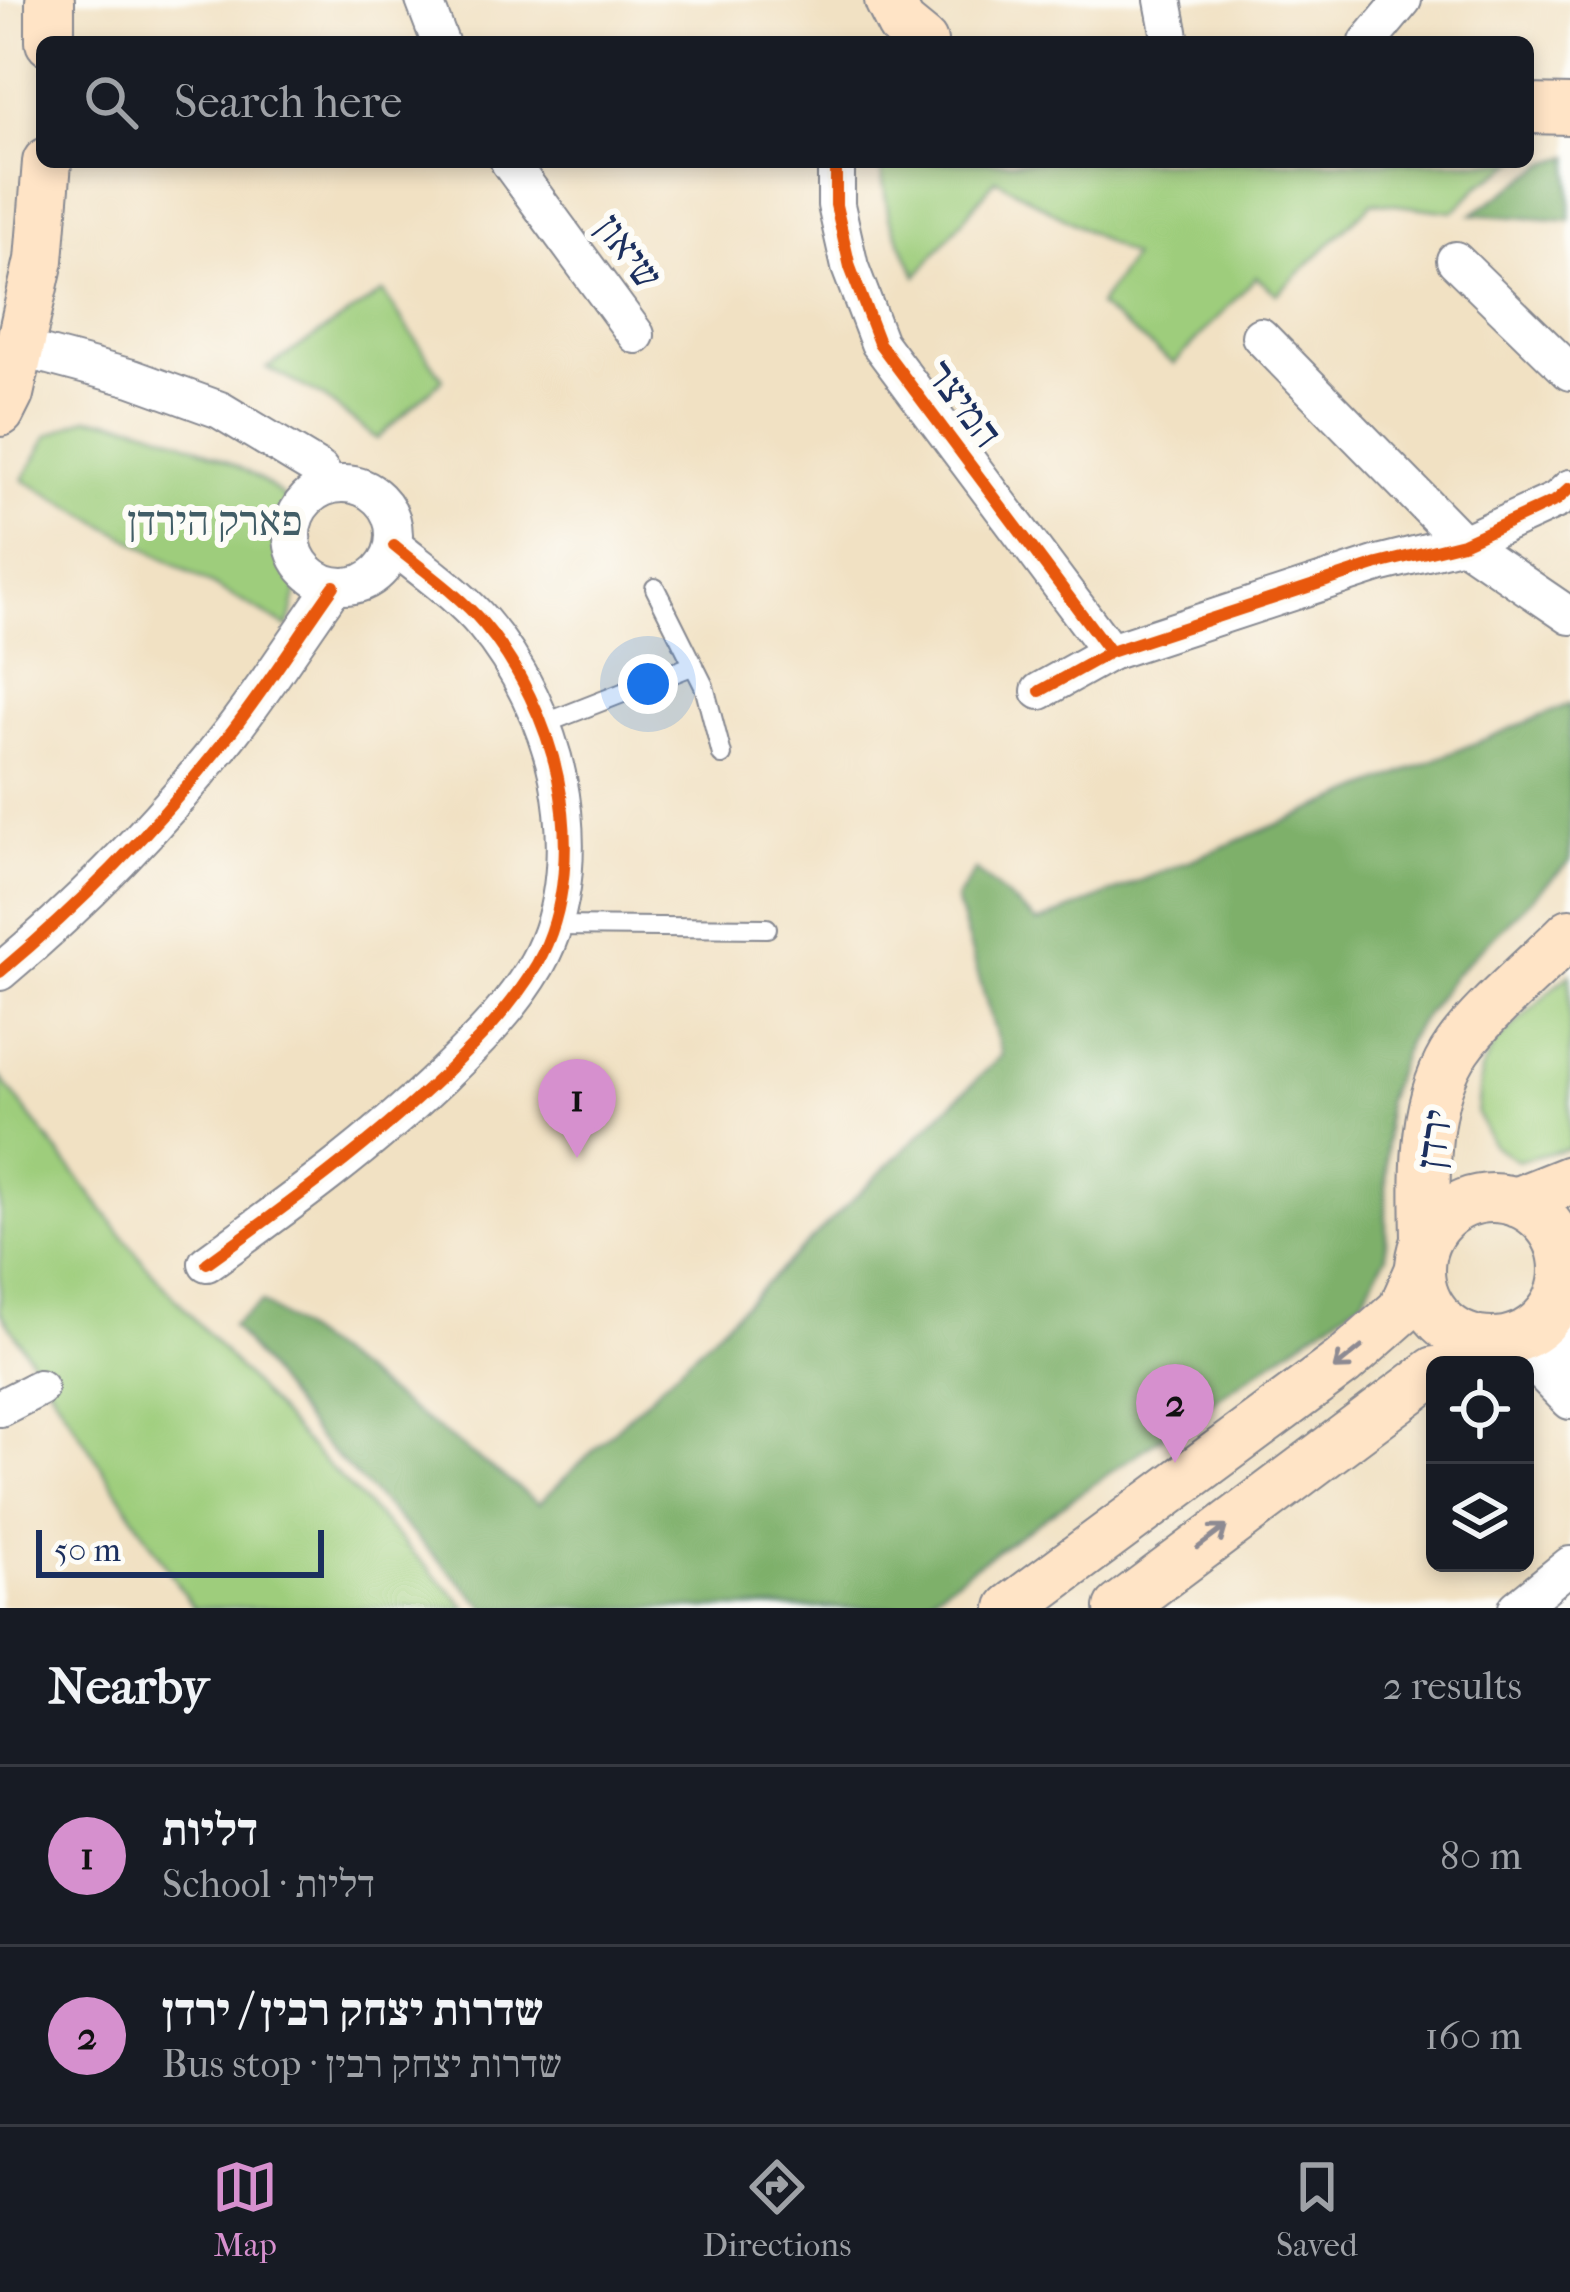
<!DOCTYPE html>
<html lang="en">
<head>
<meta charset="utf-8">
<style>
	:root { --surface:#171b24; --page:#242831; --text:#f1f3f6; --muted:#9ea1a6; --line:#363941; --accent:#d690ce }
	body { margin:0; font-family:"IM FELL French Canon","Frank Ruhl Libre",serif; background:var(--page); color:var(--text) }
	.controls { position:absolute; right:36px; bottom:36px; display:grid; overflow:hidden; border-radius:18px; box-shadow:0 6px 18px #0003 }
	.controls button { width:108px; height:108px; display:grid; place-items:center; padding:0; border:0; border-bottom:3px solid var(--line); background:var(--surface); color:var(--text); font:60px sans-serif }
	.scale { position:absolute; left:36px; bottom:30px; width:288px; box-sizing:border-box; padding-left:12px; border:6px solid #1b2f5e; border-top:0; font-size:33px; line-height:42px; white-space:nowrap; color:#1b2f5e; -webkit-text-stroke:9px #fdfcf7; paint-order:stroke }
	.you { position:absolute; left:648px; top:684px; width:42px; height:42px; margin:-30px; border:9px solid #fff; border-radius:50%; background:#1a73e8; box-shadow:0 0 0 18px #1a73e833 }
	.badge { display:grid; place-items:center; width:78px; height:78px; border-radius:50%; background:var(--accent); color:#111; font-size:39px; font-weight:700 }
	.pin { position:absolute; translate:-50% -99px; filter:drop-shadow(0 3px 6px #0008) }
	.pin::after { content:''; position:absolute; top:63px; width:42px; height:36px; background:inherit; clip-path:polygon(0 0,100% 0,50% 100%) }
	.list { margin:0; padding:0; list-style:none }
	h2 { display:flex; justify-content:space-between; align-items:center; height:156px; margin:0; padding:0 48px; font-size:51px }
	h2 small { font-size:39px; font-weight:400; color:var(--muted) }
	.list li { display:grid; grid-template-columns:78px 1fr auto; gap:36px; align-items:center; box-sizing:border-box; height:180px; padding:0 48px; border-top:3px solid var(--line) }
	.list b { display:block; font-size:45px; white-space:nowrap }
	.list p { margin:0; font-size:39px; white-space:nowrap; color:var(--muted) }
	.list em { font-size:39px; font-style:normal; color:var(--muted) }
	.icon { flex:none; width:66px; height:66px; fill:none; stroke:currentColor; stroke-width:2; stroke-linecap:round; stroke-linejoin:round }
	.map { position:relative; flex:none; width:1570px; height:1608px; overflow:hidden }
	.search { position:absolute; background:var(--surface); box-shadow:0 6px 18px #0003; left:36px; right:36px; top:36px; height:132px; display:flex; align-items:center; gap:30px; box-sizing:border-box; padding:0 42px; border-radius:18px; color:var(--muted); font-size:45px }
	.sheet { height:516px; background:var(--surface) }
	nav { display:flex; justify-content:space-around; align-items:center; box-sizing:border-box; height:168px; border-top:3px solid var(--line); background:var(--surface); font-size:33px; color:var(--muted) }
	nav a { display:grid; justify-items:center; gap:6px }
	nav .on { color:var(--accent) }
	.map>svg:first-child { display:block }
</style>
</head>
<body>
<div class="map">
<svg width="1570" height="1608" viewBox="0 0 1570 1608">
	<rect width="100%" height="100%" fill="#fdfcf7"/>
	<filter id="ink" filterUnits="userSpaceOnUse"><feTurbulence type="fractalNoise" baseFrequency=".00833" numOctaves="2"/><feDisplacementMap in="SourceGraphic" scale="24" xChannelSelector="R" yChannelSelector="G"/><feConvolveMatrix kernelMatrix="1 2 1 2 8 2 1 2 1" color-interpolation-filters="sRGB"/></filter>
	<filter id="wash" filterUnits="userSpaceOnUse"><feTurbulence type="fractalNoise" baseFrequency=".004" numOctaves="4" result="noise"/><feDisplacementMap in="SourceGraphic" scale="48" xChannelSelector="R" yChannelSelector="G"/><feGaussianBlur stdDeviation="2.7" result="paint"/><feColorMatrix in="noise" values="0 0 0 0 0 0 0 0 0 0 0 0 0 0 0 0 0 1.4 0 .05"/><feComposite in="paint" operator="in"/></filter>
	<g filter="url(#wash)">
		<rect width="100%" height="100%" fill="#f1e1c3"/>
		<g fill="#9ecd7b" stroke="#5c7e6c" stroke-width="3">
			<polygon points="880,162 1517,162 1481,184 1453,212 1373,202 1277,294 1256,277 1174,364 1098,306 1132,257 996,179 917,276 889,218"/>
			<polygon points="383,292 443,379 377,439 322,396 267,368"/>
			<path d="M87 418C102 420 117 421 132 424 169 432 275 477 293 509 308 536 297 599 288 627L23 480 48 436Z"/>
			<polygon points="1570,973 1570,1148 1517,1161 1493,1145 1477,1114 1481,1071 1494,1044"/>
			<polygon points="0,1077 144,1263 303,1440 467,1608 193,1608 0,1311"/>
		</g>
		<g fill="#7eb06b" stroke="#4c7064" stroke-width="3">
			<polygon points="1570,156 1570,221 1472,214 1548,163"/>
			<polygon points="1570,704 1570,861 1455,974 1409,1037 1386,1101 1386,1256 1363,1298 914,1608 486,1608 317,1437 232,1325 262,1302 539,1503 1002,1055 956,900 975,870 1038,923"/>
		</g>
	</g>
	<g filter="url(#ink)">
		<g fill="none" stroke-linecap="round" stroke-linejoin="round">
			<g stroke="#868890" stroke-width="22">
				<g id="lane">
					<polyline points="655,588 704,686 722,755"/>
					<polyline points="541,725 694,665"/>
					<polyline points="552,926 767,928"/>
				</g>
			</g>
			<g stroke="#868890" stroke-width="40">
				<g id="street">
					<polyline points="424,0 440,42"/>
					<polyline points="1163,0 1171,42"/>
					<polyline points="1368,42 1403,0"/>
					<polyline points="509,162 636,335"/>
					<polyline points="836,162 836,205 850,267 879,343 1110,652"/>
					<polyline points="1455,260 1570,372"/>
					<polyline points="1260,336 1463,543 1570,616"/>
					<polyline points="19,348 132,378 220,410 320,470 329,485"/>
					<circle cx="343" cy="535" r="51"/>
					<polyline points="1040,691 1110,652 1378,564 1463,543 1557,500 1570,488"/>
					<path d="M0 972C86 900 163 820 232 731 268 684 300 634 334 586"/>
					<path d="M207 1263C289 1204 370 1145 443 1075 478 1041 512 1007 537 964 568 909 570 839 558 778 547 725 519 665 483 623 458 594 423 570 394 546"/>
					<polyline points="1560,1298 1557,1330 1570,1387"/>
					<polyline points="1500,1342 1521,1351 1570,1401"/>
					<polyline points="0,1408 39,1388"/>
					<polyline points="1517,1608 1570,1565"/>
				</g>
			</g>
			<g stroke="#868890" stroke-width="52">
				<g id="secondary">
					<polyline points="50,0 50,42"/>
					<polyline points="889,0 901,24 923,42"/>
					<polyline points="1528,109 1570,110"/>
					<polyline points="0,412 9,394 39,260 47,162"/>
					<circle cx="1492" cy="1270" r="72"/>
					<polyline points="1515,1202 1570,1180"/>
					<path d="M1426 1238C1425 1178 1421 1099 1458 1047 1483 1011 1538 966 1570 933"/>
					<polyline points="1011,1608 1343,1362 1402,1310 1420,1269"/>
					<polyline points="1119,1608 1435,1371"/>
				</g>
			</g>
			<use href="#lane" stroke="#fff" stroke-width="18"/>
			<use href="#street" stroke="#fff" stroke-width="36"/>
			<use href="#secondary" stroke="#ffe4c6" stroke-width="48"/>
			<g stroke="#fdfcf7" stroke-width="20">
				<g id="cycleway">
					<polyline points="836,162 836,205 850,267 879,343 1110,652"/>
					<polyline points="1040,691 1110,652 1378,564 1463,543 1557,500 1570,488"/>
					<path d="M0 972C86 900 163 820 232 731 268 684 300 634 334 586"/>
					<path d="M207 1263C289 1204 370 1145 443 1075 478 1041 512 1007 537 964 568 909 570 839 558 778 547 725 519 665 483 623 458 594 423 570 394 546"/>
				</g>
			</g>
			<use href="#cycleway" stroke="#e8590c" stroke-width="12"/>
		</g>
		<defs><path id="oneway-shaft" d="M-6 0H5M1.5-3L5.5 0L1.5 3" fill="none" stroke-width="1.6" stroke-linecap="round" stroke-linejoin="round" transform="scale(3)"/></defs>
		<g stroke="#8d8a92">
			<use href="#oneway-shaft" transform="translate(1348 1358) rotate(141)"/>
			<use href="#oneway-shaft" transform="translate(1212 1537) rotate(-37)"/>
		</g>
	</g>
	<g text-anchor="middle" stroke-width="12" stroke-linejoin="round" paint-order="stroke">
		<g font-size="42" fill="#1b2f5e" stroke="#fdfcf7">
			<text transform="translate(630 251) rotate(53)" y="15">שיאון</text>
			<text transform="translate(965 403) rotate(53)" y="15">המיצר</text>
			<text transform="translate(1433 1139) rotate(-82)" y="15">ירדן</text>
		</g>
		<g font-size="42" fill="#425e67" stroke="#fdfcf7">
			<text x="215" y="535">פארק הירדן</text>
		</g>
	</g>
</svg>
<div class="controls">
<button><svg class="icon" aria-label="locate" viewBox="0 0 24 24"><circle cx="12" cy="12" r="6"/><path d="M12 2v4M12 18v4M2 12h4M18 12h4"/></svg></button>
<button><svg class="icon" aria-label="layers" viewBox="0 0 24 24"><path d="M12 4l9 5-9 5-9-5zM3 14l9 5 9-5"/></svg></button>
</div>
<div class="scale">50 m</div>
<div class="you"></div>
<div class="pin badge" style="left:577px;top:1158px">1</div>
<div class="pin badge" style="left:1175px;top:1463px">2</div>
<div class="search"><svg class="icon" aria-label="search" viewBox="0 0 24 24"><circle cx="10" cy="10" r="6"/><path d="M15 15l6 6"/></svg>Search here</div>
</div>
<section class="sheet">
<h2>Nearby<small>2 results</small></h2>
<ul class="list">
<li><span class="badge">1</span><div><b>דליות</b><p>School · דליות</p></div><em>80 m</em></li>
<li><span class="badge">2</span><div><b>שדרות יצחק רבין / ירדן</b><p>Bus stop · שדרות יצחק רבין</p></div><em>160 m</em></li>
</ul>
</section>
<nav>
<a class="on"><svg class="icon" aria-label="map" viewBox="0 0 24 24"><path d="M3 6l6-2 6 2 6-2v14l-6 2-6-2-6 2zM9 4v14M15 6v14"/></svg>Map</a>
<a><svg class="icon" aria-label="directions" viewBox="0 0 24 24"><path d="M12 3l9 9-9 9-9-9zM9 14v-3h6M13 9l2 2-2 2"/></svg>Directions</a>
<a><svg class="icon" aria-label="saved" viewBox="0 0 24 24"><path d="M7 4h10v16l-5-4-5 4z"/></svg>Saved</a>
</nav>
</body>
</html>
